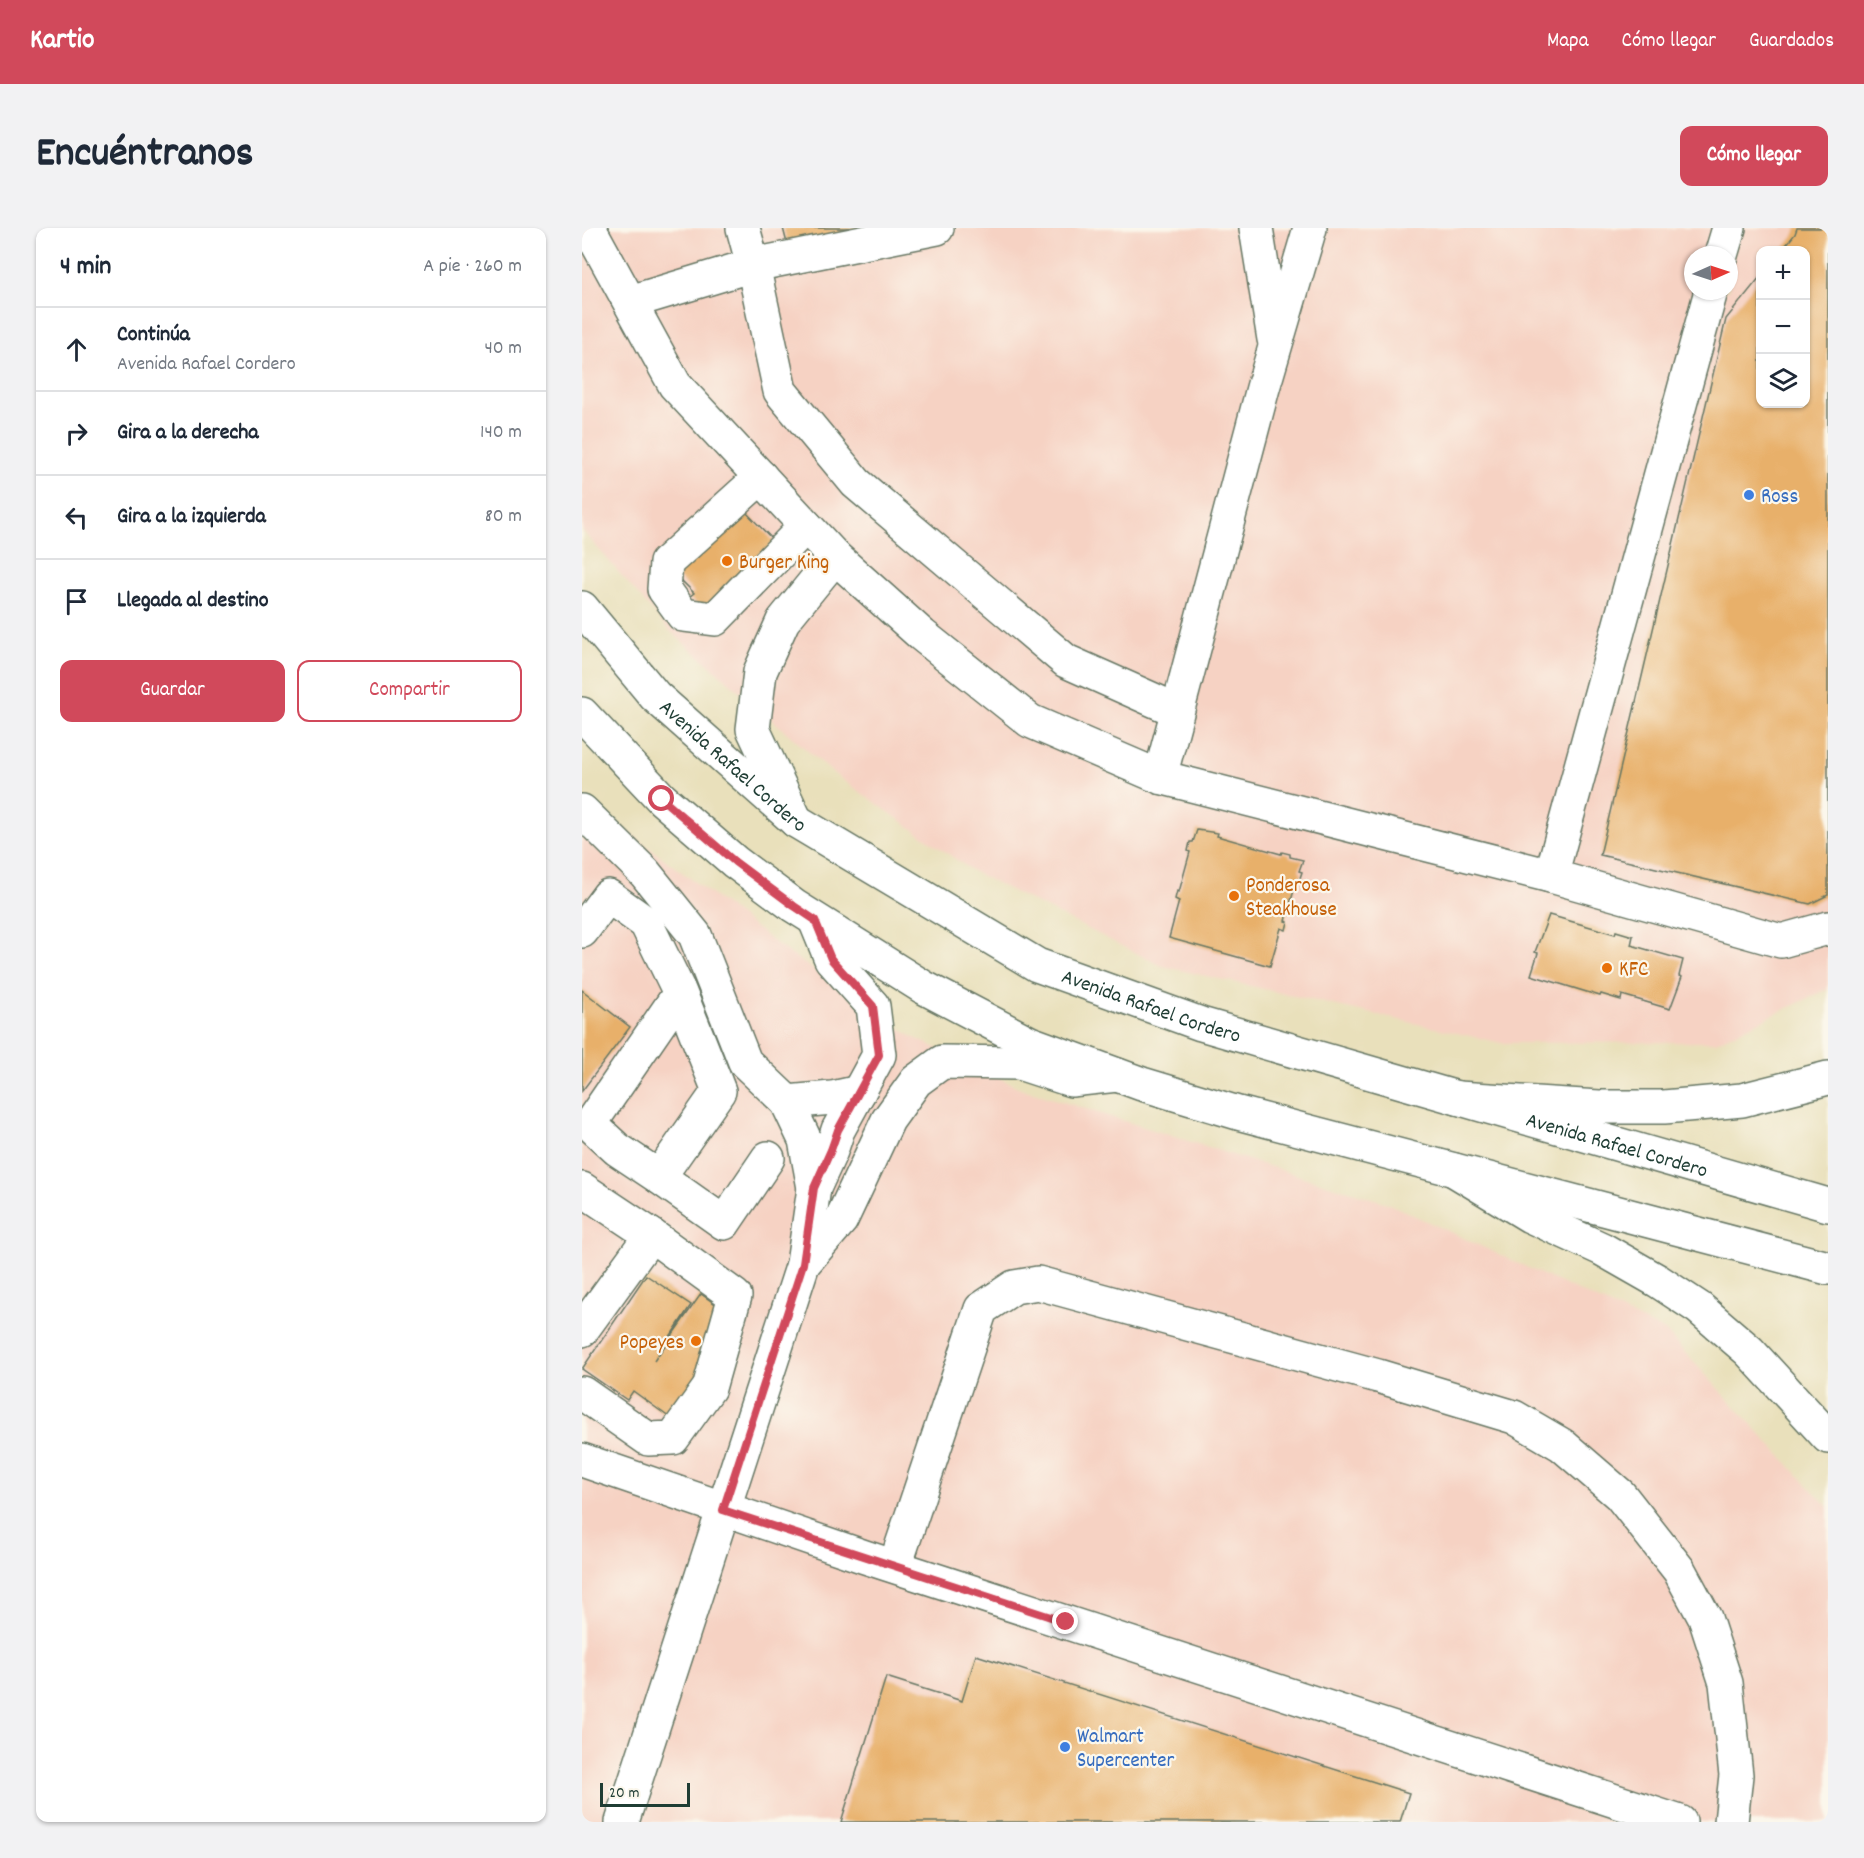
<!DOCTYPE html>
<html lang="es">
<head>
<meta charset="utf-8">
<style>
	:root { --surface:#fff; --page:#f2f2f3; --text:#1f2937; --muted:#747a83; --line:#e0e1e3; --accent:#d1495b }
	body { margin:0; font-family:Dekko,sans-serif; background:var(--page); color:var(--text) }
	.controls { position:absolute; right:18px; top:18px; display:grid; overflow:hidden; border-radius:12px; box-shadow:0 2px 4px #0004 }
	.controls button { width:54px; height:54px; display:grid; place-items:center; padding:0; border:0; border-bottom:2px solid var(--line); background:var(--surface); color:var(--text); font:30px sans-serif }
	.compass { position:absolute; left:1102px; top:18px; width:54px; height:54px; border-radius:50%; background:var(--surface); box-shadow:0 2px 4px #0004; rotate:87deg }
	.scale { position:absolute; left:18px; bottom:15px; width:90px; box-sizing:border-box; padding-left:6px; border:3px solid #1f3d34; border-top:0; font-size:16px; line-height:21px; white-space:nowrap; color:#1f3d34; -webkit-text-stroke:4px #fbf7ec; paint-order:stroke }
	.stop { position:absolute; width:18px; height:18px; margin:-14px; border:4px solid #d1495b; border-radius:50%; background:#fff }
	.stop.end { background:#d1495b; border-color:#fff; box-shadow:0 2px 6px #0008 }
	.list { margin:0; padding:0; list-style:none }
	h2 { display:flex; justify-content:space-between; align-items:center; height:78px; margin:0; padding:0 24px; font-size:26px }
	h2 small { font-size:20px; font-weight:400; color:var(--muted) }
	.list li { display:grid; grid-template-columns:39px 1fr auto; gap:18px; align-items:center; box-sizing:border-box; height:84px; padding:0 24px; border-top:2px solid var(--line) }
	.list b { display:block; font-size:22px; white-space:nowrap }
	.list p { margin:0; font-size:20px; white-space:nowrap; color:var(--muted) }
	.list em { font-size:20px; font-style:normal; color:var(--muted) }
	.actions { display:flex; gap:12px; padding:18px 24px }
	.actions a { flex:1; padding:14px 0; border:2px solid var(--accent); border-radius:12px; text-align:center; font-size:21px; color:var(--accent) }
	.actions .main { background:var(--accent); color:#fff }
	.icon { flex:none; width:33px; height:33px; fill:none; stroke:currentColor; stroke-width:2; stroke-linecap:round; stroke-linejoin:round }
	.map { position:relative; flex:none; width:1246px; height:1594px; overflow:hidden; border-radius:12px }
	header { display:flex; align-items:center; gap:36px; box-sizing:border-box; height:84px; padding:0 30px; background:var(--accent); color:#fff }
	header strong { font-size:28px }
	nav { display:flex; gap:33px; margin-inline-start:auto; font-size:21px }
	.intro { display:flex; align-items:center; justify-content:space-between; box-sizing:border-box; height:144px; padding:0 36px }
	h1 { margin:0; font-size:42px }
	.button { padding:15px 27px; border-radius:12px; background:var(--accent); color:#fff; font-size:21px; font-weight:700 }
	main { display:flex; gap:36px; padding:0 36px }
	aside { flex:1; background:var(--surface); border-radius:12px; box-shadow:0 2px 4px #0004 }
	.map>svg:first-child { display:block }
</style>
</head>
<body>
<header>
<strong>Kartio</strong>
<nav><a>Mapa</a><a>Cómo llegar</a><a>Guardados</a></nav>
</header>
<div class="intro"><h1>Encuéntranos</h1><a class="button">Cómo llegar</a></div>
<main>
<aside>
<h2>4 min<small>A pie · 260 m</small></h2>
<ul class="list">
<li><svg class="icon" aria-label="ahead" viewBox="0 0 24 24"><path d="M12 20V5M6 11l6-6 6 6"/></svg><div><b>Continúa</b><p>Avenida Rafael Cordero</p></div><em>40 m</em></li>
<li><svg class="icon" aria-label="right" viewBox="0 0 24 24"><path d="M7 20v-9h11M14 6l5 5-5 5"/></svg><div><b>Gira a la derecha</b></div><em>140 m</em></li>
<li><svg class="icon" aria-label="left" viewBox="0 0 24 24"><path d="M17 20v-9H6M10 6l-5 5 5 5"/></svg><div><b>Gira a la izquierda</b></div><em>80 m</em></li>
<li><svg class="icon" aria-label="arrive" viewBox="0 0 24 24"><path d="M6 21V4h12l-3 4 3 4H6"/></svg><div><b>Llegada al destino</b></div></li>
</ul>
<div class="actions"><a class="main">Guardar</a><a>Compartir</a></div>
</aside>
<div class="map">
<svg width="1246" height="1594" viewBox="0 0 1246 1594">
	<rect width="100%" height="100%" fill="#fbf7ec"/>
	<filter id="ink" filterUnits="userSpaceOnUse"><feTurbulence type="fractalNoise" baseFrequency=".0167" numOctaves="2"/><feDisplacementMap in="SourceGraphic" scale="12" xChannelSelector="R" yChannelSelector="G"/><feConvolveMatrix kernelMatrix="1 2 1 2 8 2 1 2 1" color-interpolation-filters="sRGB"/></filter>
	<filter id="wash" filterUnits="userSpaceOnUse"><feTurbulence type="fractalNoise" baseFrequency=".008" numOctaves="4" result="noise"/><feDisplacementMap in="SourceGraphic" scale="24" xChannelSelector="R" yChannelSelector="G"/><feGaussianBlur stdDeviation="1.35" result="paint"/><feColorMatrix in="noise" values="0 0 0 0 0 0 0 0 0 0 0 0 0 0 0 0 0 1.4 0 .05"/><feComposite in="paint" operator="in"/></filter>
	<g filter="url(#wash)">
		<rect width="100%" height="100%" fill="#e9e0bb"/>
		<g fill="#f6d2c3" fill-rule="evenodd">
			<path d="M0 0H1246V761L1134 814 919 815 580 738 392 644 251 545 86 401 0 302ZM1178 22H1224V176H1178ZM1111 27H1147V63H1111Z"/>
			<polygon points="15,580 204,723 329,808 440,861 805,975 1083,1103 1246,1279 1246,1594 0,1594 0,600"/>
		</g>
		<g id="blocks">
			<g fill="#e8b06b">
				<polygon points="201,0 310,0 207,23"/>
				<polygon points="1215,0 1246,0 1246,667 1228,676 1018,627 1144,91 1178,49 1178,176 1224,176 1224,22 1200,22 1213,6"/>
				<polygon points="158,278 198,319 120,382 107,369 112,365 93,346"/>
				<polygon points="615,602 636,605 635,608 699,626 700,624 708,626 708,629 721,632 717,643 720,644 717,653 715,652 703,693 706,694 704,702 699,700 688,738 587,710 597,673 593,671 595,663 597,664 608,624 606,623 608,614 611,614"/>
				<polygon points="967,687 1033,706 1034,703 1051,708 1049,717 1101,732 1097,748 1100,749 1088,781 1040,767 1039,772 1019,766 1018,768 949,747 956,725 953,724"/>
				<polygon points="0,762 48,799 0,863"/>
				<polygon points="64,1047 109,1077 72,1133 119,1066 156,1092 95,1195 51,1163 45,1172 0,1141"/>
				<polygon points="394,1427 827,1565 818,1594 259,1594 304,1449 380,1473"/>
			</g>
		</g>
	</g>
	<g filter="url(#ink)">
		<use href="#blocks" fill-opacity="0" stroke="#667663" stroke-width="1.5"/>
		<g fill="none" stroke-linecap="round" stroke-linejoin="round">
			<g stroke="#667663" stroke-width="36">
				<g id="minor">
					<polyline points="7,0 93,157 253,329 340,407 448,493 578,549 969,648 1199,713 1246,700"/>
					<polyline points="161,0 171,37 355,0"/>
					<polyline points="674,0 692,111"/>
					<polyline points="1139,27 1147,0"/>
					<polyline points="48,74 171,37 198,163 274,255 484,433 594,482"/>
					<polyline points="179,249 84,335 82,361 101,387 133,391 224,298"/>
					<polyline points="578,549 681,160 728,0"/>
					<polyline points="0,583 63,645 113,707 163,834 205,874 223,912 232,960"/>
					<polyline points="214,593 171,501 178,444 201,393 253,329"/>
					<polyline points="969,648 1129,63"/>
					<polyline points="0,703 26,668 64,695 98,765 8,896 35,921 77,949 137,863 98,765"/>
					<polyline points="205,874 250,870 277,864"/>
					<polyline points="77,949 142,995 186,930"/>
					<polyline points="0,961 69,1007 153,1068 127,1160 91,1210 66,1211 0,1165"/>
					<polyline points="221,1036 259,992 306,892 334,853 360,834 437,835 489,852 535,847"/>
					<polyline points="0,1102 69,1007"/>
					<polyline points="0,1232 283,1329 1098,1594"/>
					<polyline points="313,1338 399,1081 432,1059 456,1055 796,1148 912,1183 932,1189 980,1217 1038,1267 1097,1342 1123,1390 1144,1455 1154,1547 1149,1594"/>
					<polyline points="40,1594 221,1036 232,960 249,923 256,902 297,827 291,778 249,731 233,692"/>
				</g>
			</g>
			<g stroke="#667663" stroke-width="36">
				<g id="major">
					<path id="s1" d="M0 380 73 468 214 593 455 737 619 796 1246 977"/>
					<polyline points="0,486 80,571 153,634 212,678 341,759 448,815 560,856 656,885 1246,1040"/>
				</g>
			</g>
			<g stroke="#667663" stroke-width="36">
				<g id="highway">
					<polyline points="876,870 1017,879 1082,879 1160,872 1246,850"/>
					<polyline points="872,942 948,988 1020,1021 1076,1053 1117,1080 1167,1123 1246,1209"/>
				</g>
			</g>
			<use href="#minor" stroke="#fff" stroke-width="33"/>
			<use href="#major" stroke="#fff" stroke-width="33"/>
			<use href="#highway" stroke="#fff" stroke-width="33"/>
		</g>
	</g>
	<g fill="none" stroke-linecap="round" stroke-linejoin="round" filter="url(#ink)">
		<polyline stroke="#d1495b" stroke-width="8" points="80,571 153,634 212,678 233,692 249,731 291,778 297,827 256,902 249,922 232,960 221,1036 141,1282 484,1394"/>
	</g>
	<g fill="#3f7fe0" stroke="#fbf7ec" stroke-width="2">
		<circle cx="1167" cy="267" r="6"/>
		<circle cx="483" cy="1519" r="6"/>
	</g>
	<g fill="#e8710a" stroke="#fbf7ec" stroke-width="2">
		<circle cx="145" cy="333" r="6"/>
		<circle cx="652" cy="668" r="6"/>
		<circle cx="1025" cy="740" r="6"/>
		<circle cx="114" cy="1113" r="6"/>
	</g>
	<g text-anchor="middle" stroke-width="4.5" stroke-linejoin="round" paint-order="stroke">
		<g font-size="21" fill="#366cbe" stroke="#fbf7ec" text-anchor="start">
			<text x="1179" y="274">Ross</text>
			<text x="495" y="1514">Walmart<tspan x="495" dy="24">Supercenter</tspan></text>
		</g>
		<g font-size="21" fill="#c56008" stroke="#fbf7ec" text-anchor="start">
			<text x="157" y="340">Burger King</text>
			<text x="664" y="663">Ponderosa<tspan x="664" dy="24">Steakhouse</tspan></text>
			<text x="1037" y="747">KFC</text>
			<text x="102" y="1120" text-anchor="end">Popeyes</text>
		</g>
		<g font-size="21" fill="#1f3d34" stroke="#fbf7ec">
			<text dy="7" stroke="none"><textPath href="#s1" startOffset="219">Avenida Rafael Cordero</textPath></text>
			<text dy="7" stroke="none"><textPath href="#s1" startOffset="705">Avenida Rafael Cordero</textPath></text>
			<text dy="7" stroke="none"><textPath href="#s1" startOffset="1191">Avenida Rafael Cordero</textPath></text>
		</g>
	</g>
</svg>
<div class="controls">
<button>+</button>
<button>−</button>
<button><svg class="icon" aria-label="layers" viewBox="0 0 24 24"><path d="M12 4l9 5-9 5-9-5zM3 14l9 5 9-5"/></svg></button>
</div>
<svg class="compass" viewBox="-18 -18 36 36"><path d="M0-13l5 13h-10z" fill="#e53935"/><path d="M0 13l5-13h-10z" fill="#747a83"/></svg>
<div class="scale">20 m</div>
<div class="stop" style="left:80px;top:571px"></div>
<div class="stop end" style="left:484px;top:1394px"></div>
</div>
</main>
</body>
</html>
